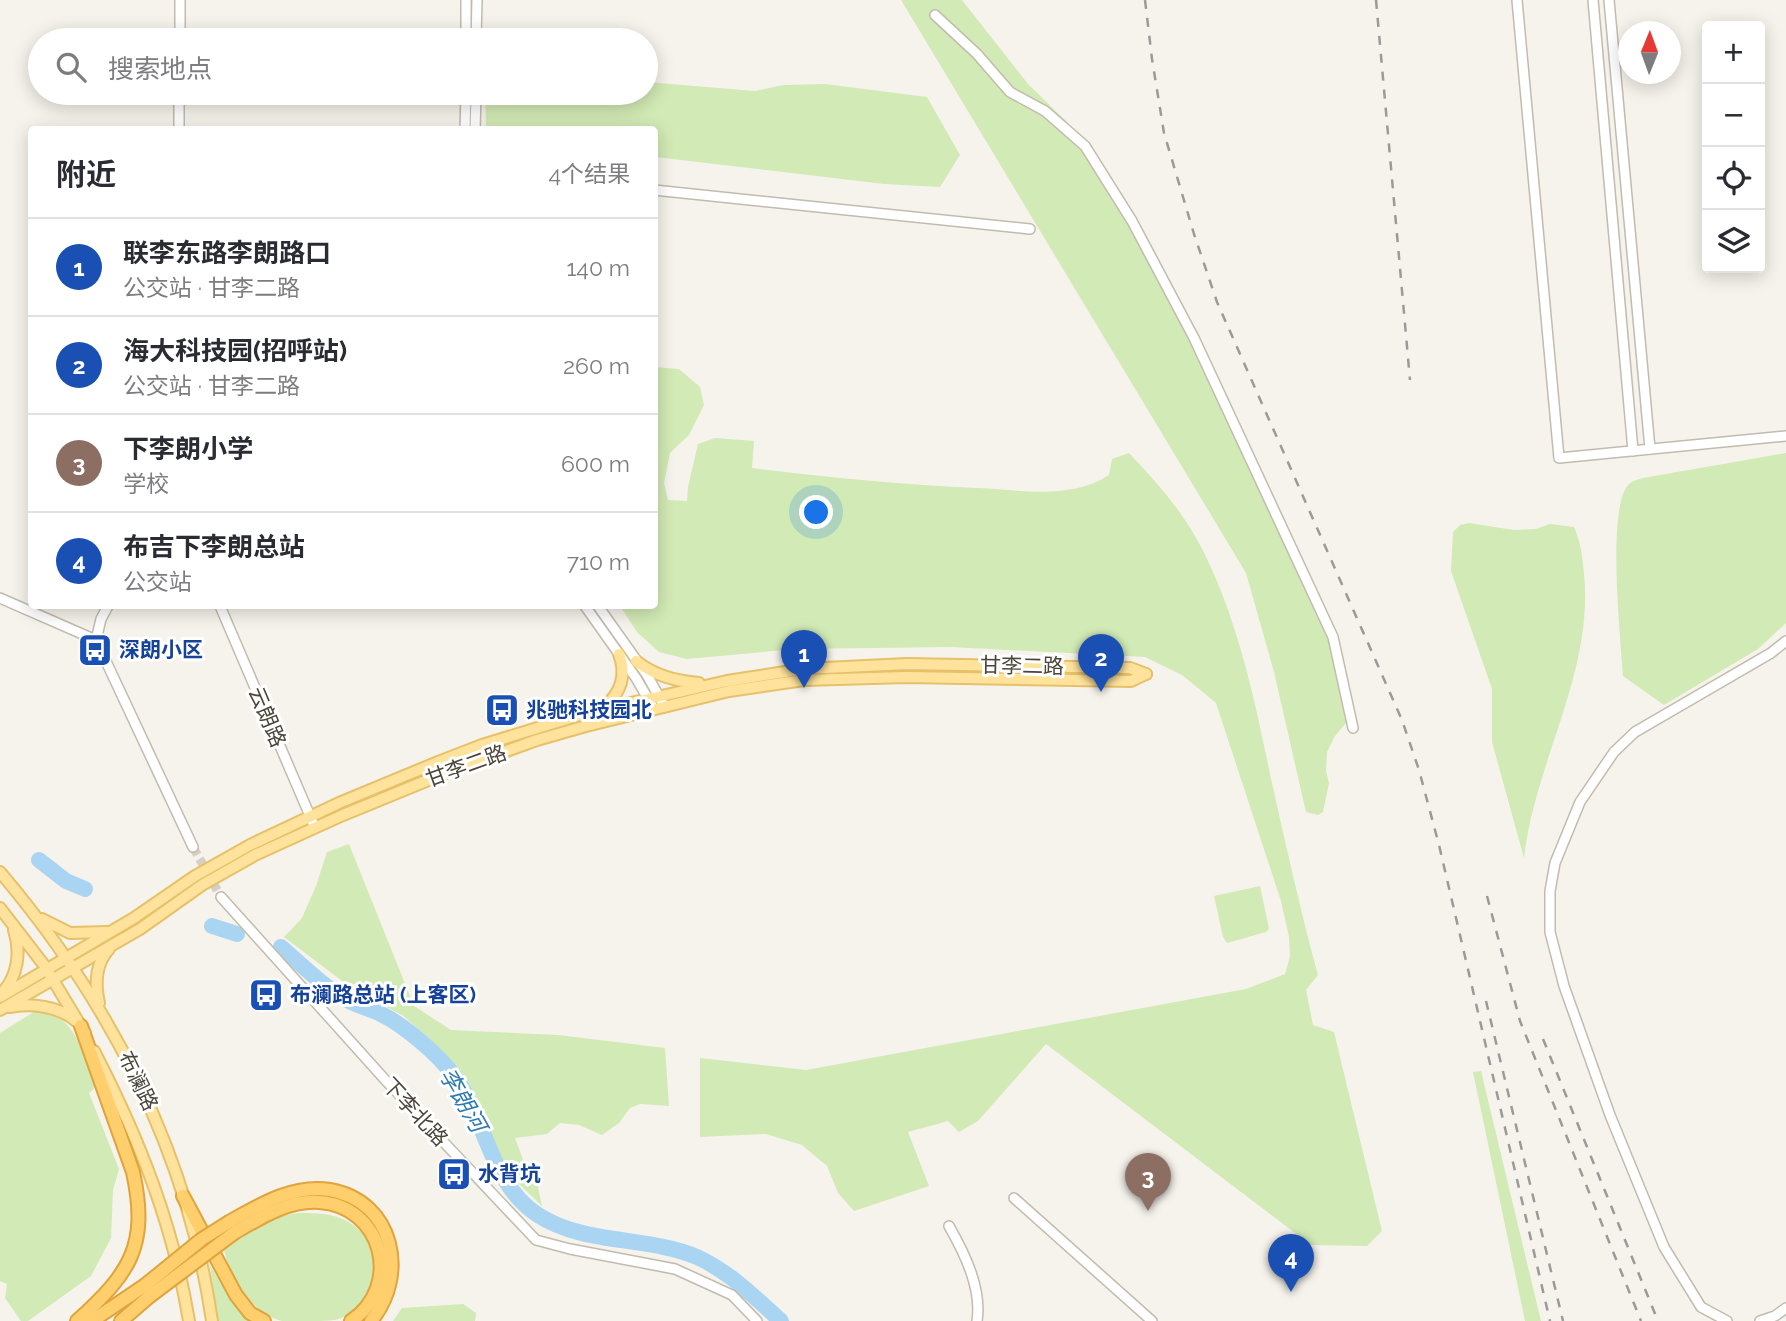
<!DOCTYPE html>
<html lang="zh">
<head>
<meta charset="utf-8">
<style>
	:root { --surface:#fff; --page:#f7f7f7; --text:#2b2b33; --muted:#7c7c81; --line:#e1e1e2; --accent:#db2777 }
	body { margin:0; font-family:Raleway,"Noto Sans SC",sans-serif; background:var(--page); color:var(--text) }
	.controls { position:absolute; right:21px; top:21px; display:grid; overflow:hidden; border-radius:7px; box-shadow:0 4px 18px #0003 }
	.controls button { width:63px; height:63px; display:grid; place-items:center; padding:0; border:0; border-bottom:2px solid var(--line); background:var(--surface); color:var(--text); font:35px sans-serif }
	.compass { position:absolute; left:1618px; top:21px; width:63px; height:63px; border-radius:50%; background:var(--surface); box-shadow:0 4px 18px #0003; rotate:1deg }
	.you { position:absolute; left:817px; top:513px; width:24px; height:24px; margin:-18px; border:5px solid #fff; border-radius:50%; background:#1a73e8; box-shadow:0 0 0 10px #1a73e833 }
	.badge { display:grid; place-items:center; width:46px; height:46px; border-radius:50%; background:var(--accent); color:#fff; font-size:23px; font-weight:700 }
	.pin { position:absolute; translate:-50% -58px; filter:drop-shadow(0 2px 4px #0008) }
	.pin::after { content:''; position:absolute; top:37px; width:24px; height:21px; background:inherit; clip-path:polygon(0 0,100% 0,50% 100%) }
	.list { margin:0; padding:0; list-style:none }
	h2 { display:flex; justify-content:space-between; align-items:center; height:91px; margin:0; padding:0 28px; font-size:30px }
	h2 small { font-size:23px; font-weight:400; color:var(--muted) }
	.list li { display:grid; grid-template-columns:46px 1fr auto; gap:21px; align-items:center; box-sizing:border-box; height:98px; padding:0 28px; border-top:2px solid var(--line) }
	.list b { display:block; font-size:26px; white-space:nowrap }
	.list p { margin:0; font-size:23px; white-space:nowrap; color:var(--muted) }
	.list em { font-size:23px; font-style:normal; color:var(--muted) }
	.icon { flex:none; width:38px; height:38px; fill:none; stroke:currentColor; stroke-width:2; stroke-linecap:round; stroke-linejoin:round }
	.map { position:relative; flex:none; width:1786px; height:1321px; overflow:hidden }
	.search { position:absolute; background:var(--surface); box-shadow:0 4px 18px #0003; left:28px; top:28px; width:630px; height:77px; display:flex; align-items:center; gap:18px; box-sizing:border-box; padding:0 24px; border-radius:38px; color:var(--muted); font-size:26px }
	.panel { position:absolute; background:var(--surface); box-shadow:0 4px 18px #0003; left:28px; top:126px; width:630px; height:483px; border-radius:7px }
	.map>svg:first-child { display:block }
</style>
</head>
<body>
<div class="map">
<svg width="1786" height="1321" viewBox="0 0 1786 1321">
	<rect width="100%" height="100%" fill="#f6f3ec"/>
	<g fill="#d2eab5">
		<polygon points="901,0 962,0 1028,84 1069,124 1134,233 1189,340 1328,637 1346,723 1335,736 1327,752 1326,771 1329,783 1323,812 1318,815 1306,812 1274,672 1246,573"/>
		<polygon points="646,82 755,91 784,85 825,84 927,97 960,155 940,187 884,184 655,157 654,130 490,130 486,127 485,93 646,93"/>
		<path d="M655 367 679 369 700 387 704 405 689 435 670 453 664 483 668 500 687 501 688 487 698 444 715 438 754 441 752 468C828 477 902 485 978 488 1021 490 1071 500 1109 475L1112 459 1129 453C1156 481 1182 511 1200 545 1237 616 1254 696 1270 774 1285 841 1300 909 1318 975L1306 990 1313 1025 1334 1032 1382 1231 1367 1246 1311 1245 1046 1044 978 1121 959 1132 948 1121 908 1132 929 1186 854 1211 838 1193 827 1166 802 1145 766 1134 700 1137V1058L806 1070 1246 989 1285 974 1290 956 1289 937 1281 901 1216 703 1182 675 1145 657 951 647 796 649 687 659 659 652 637 632 620 606H654Z"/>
		<path d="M1786 453V623L1758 649 1664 705 1623 676C1621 642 1606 506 1629 484 1632 481 1639 479 1643 478Z"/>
		<path d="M1469 523 1514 530 1536 529 1550 524 1574 527C1581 543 1582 555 1584 573 1594 673 1535 761 1524 858L1492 742V689L1451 571 1453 532 1460 525Z"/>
		<polygon points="349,844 414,1006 451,1030 558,1035 665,1048 669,1106 640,1104 630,1108 619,1123 602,1135 579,1125 560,1123 547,1134 515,1138 525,1165 536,1179 542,1206 519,1184 502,1159 462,1074 429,1038 402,1015 354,990 284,937 302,918 316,886 327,852"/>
		<polygon points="1260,886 1269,929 1266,932 1227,943 1223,937 1214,896"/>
		<path d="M37 1010C75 1012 84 1057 96 1087L89 1093 119 1169 113 1190 111 1238 91 1276 28 1321H21L5 1298 7 1284 0 1281V1033Z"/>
		<polygon points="1481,1071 1541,1321 1525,1321 1473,1072"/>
		<path d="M298 1213C312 1213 327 1213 340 1218 381 1234 383 1281 354 1310 343 1321 329 1321 314 1321 304 1321 292 1321 282 1321 264 1317 243 1296 233 1280 228 1272 227 1259 224 1250 246 1231 269 1217 298 1213Z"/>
		<polygon points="210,1265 225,1291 258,1321 218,1321"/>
		<polygon points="463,1304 476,1313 475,1321 393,1321 402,1308"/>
	</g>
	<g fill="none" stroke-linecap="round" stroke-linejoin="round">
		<g stroke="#a9d4f2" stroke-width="16">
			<polyline points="39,860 66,881 85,889"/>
			<polyline points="212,926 237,934"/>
			<path d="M281 947C300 963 320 984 342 997 354 1005 369 1008 381 1014 404 1025 439 1055 454 1076 487 1120 489 1183 538 1215 584 1245 648 1236 697 1257 730 1272 754 1297 781 1321"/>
		</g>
		<polyline stroke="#d4d0c8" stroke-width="9" stroke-dasharray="9 4.5" stroke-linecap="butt" points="193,847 221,897"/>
		<g stroke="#c2bbae" stroke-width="12">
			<g id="minor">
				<polyline points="1517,0 1559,458 1786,436"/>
				<polyline points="1593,0 1633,451"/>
				<polyline points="1609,0 1650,449"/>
				<polyline points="935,15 977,54 1010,92 1045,111 1085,146 1132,221 1194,338 1333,637 1353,728"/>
				<polyline points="180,40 180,0"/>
				<polyline points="466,40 466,0"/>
				<polyline points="476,40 477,0"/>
				<polyline points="179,130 179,93"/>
				<polyline points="465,130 466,93"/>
				<polyline points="475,130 476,93"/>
				<polyline points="654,190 1030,229"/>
				<polyline points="0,598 96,640 193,847"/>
				<polyline points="220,606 313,823"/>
				<polyline points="585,606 636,678 654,709"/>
				<polyline points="598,606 647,675 662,702"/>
				<polyline points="96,640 101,619 108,606"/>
				<polyline points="221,897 388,1083 536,1240 570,1249 675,1269 732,1295 757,1321"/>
				<polyline points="1014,1198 1152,1321"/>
				<path d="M949 1226C965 1254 982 1289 977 1321"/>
				<polyline points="1727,1321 1701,1307 1664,1247 1610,1115 1564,986 1550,932 1550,891 1555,863 1580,802 1614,752 1635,732 1771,653 1786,641"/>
				<polyline points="1760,1321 1775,1316 1786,1308"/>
			</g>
		</g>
		<g stroke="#e6c16a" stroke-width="14">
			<g id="major">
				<path d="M636 661C655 676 676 681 699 683"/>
				<path d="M604 707C621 693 627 675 619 654"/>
				<path d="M0 872C111 1003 187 1150 212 1321"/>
				<polyline points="0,908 44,965 85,1033"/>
				<polyline points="42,919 70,933 107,932"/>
				<path d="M2 993C18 976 21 952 14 930"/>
				<polyline points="0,997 134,918 195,876 250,845 339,803 438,762 482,745 583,714 727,681 804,669 907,664 1130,668 1146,674"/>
				<path d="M99 1003C95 985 95 964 109 949"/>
				<path d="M9 1007C31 1003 59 1006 76 1021"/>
				<polyline points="0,1010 140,929 202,885 255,855 343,815 443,774 537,740 586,726 729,691 804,680 907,677 1131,681 1146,674"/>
				<path d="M94 1051C139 1138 173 1224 189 1321"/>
			</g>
		</g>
		<g stroke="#e0a43c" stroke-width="16">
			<g id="highway">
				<polyline points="183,1196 236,1295 250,1313 264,1321"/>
				<path d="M229 1222C259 1205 293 1184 330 1190 394 1201 409 1275 371 1321"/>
				<path d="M234 1233C260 1218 288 1200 319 1202 383 1206 403 1286 351 1321"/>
				<path d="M77 1321C130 1273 149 1246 133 1172L81 1026"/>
				<polyline points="92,1321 144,1286"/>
				<polyline points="121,1321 150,1296"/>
			</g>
		</g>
		<use href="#minor" stroke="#fff" stroke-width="9"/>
		<use href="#major" stroke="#ffe39c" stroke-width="10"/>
		<use href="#highway" stroke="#ffcf6e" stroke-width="12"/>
		<g stroke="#9a9a9a" stroke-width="2.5" stroke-dasharray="9 9" stroke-linecap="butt">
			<polyline points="1145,0 1152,59 1164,133 1194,234 1217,302 1402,720 1419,770 1439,845 1550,1321"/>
			<polyline points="1376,0 1410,380"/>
			<polyline points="1487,896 1520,1021 1641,1321"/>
			<polyline points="1486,1001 1563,1321"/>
			<polyline points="1543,1039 1658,1321"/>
		</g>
		<g stroke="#e0a43c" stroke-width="16" stroke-linecap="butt">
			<g id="highway-bridge">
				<polyline points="144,1286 202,1239 229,1222"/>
				<polyline points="150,1296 234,1233"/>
			</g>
		</g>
		<use href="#highway-bridge" stroke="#ffcf6e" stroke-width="12"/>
	</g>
	<defs>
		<g id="bus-square" transform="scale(1.75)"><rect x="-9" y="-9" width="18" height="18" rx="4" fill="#1a4fb4" stroke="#fff"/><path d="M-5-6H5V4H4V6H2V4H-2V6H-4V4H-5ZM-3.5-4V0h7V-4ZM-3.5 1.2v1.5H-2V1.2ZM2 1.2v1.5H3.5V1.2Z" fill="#fff"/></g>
	</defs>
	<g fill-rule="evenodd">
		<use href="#bus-square" x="95" y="650"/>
		<use href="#bus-square" x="502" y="710"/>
		<use href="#bus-square" x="266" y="995"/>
		<use href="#bus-square" x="454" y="1174"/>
	</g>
	<g text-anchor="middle" stroke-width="6" stroke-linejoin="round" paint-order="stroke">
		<g font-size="21" font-weight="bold" fill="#164399" stroke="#fff" text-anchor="start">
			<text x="119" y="657">深朗小区</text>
			<text x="526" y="717">兆驰科技园北</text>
			<text x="290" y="1002">布澜路总站 (上客区)</text>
			<text x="478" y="1181">水背坑</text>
		</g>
		<g font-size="21" fill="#4b4439" stroke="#fff">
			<text transform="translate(1022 666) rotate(1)" y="7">甘李二路</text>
			<text transform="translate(267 717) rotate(67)" y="7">云朗路</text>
			<text transform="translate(466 766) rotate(-20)" y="7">甘李二路</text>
			<text transform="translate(138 1081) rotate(64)" y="7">布澜路</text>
			<text transform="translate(415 1112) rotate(47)" y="7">下李北路</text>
		</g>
		<g font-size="23" font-style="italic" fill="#2e7ab2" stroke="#fff">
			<text transform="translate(463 1100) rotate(60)" y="8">李朗河</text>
		</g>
	</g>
</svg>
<div class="controls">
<button>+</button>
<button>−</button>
<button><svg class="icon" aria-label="locate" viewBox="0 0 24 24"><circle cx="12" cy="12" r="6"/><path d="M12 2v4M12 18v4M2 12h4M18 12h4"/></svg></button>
<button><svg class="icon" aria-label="layers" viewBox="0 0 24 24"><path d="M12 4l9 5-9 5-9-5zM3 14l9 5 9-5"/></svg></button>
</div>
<svg class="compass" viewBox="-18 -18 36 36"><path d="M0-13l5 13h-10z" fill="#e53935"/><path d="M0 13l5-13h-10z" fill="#7c7c81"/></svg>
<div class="you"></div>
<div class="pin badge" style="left:804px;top:688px;background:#1a4fb4">1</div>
<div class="pin badge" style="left:1101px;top:692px;background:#1a4fb4">2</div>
<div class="pin badge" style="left:1148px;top:1211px;background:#8d6e63">3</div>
<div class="pin badge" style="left:1291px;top:1292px;background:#1a4fb4">4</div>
<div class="search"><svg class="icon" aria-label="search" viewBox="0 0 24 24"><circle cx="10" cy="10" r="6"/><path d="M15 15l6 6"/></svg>搜索地点</div>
<section class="panel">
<h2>附近<small>4个结果</small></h2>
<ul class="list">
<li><span class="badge" style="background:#1a4fb4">1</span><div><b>联李东路李朗路口</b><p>公交站 · 甘李二路</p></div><em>140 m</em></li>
<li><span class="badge" style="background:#1a4fb4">2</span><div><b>海大科技园(招呼站)</b><p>公交站 · 甘李二路</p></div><em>260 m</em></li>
<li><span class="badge" style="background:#8d6e63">3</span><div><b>下李朗小学</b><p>学校</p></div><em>600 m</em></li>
<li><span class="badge" style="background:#1a4fb4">4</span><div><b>布吉下李朗总站</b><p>公交站</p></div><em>710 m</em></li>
</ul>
</section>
</div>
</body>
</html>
